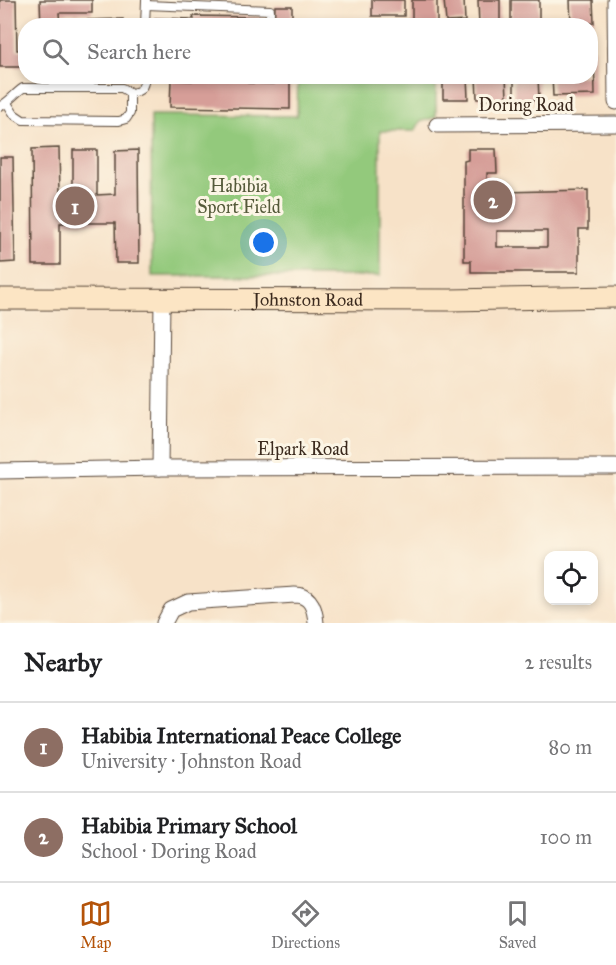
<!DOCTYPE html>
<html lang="en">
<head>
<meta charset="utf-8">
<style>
	:root { --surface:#fff; --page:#f2f2f2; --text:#202124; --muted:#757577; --line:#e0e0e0; --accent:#b45309 }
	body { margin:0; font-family:"IM FELL Great Primer",serif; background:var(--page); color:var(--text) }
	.controls { position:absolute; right:18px; bottom:18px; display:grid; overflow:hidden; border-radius:12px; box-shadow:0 3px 9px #0003 }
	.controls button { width:54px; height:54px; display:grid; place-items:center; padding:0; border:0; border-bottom:2px solid var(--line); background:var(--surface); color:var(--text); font:30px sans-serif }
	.you { position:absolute; left:264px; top:243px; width:21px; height:21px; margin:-15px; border:4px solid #fff; border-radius:50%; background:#1a73e8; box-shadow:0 0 0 9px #1a73e833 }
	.badge { display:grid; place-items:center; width:39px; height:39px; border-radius:50%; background:var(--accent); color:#fff; font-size:20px; font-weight:700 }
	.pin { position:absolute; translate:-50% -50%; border:3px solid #fff; box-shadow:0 2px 6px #0006 }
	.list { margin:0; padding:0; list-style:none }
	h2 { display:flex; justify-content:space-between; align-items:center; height:78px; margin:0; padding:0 24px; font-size:26px }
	h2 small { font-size:20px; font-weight:400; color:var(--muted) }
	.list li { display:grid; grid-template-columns:39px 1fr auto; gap:18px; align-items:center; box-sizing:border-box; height:90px; padding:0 24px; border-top:2px solid var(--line) }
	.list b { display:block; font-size:22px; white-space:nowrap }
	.list p { margin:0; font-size:20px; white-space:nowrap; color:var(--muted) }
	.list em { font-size:20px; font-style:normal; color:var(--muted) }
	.icon { flex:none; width:33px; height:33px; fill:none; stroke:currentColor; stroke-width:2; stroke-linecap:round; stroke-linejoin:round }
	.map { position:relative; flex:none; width:616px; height:623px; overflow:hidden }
	.search { position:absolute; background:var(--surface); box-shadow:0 3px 9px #0003; left:18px; right:18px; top:18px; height:66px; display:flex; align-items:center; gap:15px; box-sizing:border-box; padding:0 21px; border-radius:24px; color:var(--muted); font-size:22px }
	.sheet { height:258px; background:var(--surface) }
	nav { display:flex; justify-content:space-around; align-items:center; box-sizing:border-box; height:84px; border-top:2px solid var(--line); background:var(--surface); font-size:16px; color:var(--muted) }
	nav a { display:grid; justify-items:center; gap:3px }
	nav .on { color:var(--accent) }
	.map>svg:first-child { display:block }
</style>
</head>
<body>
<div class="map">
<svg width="616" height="623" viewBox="0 0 616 623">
	<rect width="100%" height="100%" fill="#fcf5e5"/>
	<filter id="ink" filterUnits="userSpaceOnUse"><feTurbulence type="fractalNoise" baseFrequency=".0167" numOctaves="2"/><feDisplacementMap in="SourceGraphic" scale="12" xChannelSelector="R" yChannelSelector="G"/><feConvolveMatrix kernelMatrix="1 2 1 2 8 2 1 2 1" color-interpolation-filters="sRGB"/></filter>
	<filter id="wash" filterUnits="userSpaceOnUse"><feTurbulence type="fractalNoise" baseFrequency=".008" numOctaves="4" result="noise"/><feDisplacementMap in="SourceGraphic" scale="24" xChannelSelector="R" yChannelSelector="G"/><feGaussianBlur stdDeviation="1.35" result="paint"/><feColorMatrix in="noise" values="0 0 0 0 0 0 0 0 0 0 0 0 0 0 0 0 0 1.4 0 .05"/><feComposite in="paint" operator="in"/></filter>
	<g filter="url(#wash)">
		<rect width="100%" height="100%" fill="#f7e2c8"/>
		<polygon fill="#93c97b" stroke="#677a4c" stroke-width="1.5" points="298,77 436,77 436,117 420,122 415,131 380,131 380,276 152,276 151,115 297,116"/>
		<g id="blocks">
			<g fill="#d69e98" fill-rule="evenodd">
				<polygon points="0,0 16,0 17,50 26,50 26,67 0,67"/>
				<polygon points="40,0 92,0 92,13 59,13 60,26 41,26"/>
				<rect x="372" y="0" width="32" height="16"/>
				<rect x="412" y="0" width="25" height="26"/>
				<polygon points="444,0 464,0 465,21 446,22"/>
				<polygon points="478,0 500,0 500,26 479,26"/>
				<rect x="511" y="0" width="28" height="26"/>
				<polygon points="570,0 593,0 594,23 571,24"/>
				<polygon points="275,6 292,6 292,26 274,26"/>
				<polygon points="193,16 261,17 261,26 154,26 155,18 194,19"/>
				<polygon points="123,19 123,26 86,26 85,20"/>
				<polygon points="590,49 594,49 595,95 553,96 552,76 590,76"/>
				<polygon points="192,76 248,76 248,83 273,84 273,76 290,76 290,109 170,107 171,80 192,81"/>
				<polygon points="443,76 467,76 468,99 443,99"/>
				<polygon points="476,76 506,76 507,98 477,99"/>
				<polygon points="514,76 538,76 539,100 514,100"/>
				<polygon points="59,148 60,194 73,194 73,150 97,150 97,195 115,194 115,151 138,150 139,263 116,263 115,223 60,223 60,265 33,265 32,149"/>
				<path d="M468 149H496L497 173H487V203H505V192L588 190V229H579V272H471V261H464V161L468 160ZM497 231H547V247H497Z"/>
				<polygon points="0,157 13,157 15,262 0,263"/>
			</g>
		</g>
	</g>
	<g filter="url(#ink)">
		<use href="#blocks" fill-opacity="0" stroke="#574638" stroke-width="1.5"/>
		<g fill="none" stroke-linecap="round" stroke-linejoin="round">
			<g stroke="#574638" stroke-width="10">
				<g id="lane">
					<polyline points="146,5 270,10 270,26"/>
					<polyline points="145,26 146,0"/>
					<path d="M130 93C141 92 144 88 145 76"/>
					<polyline points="7,103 14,114 23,120 119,121 126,119 130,113 130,93"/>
					<path d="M0 106C9 102 14 94 23 88H122L130 93"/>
				</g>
			</g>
			<g stroke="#574638" stroke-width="17">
				<g id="street">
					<polyline points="615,0 616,102"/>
					<polyline points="437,125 616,124"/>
					<polyline points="160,468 162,299"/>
					<polyline points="0,471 160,468 616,467"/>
					<path d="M164 623 171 610 188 602 295 595C311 595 315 609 316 623"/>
				</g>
			</g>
			<g stroke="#574638" stroke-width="23">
				<g id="secondary">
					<path id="s1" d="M0 299 450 300 616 297"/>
				</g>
			</g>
			<use href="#lane" stroke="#fff" stroke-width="8"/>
			<use href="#street" stroke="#fff" stroke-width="15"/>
			<use href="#secondary" stroke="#fce5c4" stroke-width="21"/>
		</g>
	</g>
	<g text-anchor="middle" stroke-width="6" stroke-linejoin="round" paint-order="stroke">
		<g font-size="18" fill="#3b2a1e" stroke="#fcf5e5">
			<text x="526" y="111">Doring Road</text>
			<text dy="6" stroke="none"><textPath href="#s1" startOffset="308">Johnston Road</textPath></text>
			<text x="303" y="455">Elpark Road</text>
		</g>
		<g font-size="18" fill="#555a3a" stroke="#fcf5e5">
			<text x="239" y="192">Habibia<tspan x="239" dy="21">Sport Field</tspan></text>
		</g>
	</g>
</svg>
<div class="controls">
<button><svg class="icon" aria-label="locate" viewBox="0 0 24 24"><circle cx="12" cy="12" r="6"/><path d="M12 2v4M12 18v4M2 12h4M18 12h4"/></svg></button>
</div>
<div class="you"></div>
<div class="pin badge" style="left:75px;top:206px;background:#8d6e63">1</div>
<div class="pin badge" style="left:493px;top:200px;background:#8d6e63">2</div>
<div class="search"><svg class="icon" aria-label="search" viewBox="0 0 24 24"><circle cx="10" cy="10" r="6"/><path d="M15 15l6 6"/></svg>Search here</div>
</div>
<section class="sheet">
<h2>Nearby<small>2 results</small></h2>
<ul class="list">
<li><span class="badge" style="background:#8d6e63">1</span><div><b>Habibia International Peace College</b><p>University · Johnston Road</p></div><em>80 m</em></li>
<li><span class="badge" style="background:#8d6e63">2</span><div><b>Habibia Primary School</b><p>School · Doring Road</p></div><em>100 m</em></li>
</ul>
</section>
<nav>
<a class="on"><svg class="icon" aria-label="map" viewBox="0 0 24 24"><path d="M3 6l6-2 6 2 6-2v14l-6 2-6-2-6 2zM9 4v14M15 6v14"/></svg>Map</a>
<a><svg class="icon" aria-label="directions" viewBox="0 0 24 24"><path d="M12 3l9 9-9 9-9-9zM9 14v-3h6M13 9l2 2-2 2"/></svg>Directions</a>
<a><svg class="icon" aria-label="saved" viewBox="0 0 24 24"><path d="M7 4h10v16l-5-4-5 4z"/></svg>Saved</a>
</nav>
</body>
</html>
